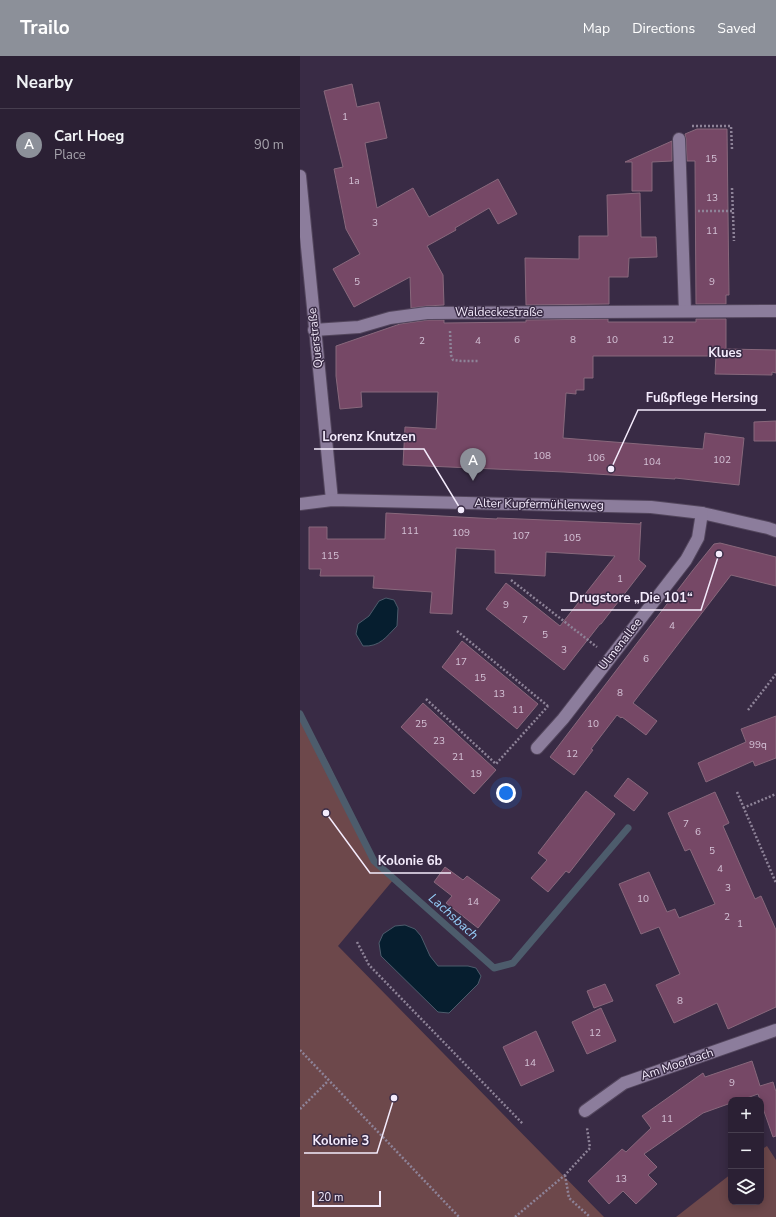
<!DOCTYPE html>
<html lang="en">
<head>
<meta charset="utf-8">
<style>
	:root { --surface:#2b2034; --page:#372d40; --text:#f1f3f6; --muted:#a6a3ac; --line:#473e4f; --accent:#8c9099 }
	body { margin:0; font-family:"Nunito Sans",sans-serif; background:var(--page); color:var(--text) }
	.controls { position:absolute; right:12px; bottom:12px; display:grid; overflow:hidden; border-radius:8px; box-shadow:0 2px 10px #0003 }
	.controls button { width:36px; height:36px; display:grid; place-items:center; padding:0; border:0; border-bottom:1px solid var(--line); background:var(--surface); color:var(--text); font:20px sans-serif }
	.scale { position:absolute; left:12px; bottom:10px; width:69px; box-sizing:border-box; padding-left:4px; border:2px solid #f4ebfc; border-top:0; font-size:11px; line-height:14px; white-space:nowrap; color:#f4ebfc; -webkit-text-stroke:3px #392b45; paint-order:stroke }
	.you { position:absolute; left:206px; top:737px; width:14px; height:14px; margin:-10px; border:3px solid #fff; border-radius:50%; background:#1a73e8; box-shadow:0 0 0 6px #1a73e833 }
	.badge { display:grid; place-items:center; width:26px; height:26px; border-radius:50%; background:var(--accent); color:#fff; font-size:13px; font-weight:700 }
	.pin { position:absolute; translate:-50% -33px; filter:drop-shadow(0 1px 2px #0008) }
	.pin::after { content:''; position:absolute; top:21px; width:14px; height:12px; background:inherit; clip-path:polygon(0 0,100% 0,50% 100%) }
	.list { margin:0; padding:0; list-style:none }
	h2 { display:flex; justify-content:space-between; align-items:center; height:52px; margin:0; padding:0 16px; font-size:17px }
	h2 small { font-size:13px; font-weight:400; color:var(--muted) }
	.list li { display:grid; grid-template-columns:26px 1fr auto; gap:12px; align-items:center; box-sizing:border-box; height:72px; padding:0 16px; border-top:1px solid var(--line) }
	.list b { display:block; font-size:15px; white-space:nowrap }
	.list p { margin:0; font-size:13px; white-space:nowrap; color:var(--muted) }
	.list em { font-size:13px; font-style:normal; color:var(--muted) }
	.icon { flex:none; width:22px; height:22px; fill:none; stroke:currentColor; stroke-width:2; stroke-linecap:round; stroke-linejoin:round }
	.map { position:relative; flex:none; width:476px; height:1161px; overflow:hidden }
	header { display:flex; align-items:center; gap:24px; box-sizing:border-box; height:56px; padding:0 20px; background:var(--accent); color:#fff }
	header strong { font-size:19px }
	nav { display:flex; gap:22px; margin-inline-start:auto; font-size:14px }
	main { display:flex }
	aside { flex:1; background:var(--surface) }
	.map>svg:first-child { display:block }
</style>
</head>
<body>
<header>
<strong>Trailo</strong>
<nav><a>Map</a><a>Directions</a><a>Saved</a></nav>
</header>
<main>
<aside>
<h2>Nearby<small></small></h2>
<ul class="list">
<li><span class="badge">A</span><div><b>Carl Hoeg</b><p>Place</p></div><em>90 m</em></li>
</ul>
</aside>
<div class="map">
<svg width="476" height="1161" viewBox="0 0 476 1161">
	<rect width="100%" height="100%" fill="#392b45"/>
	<g fill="#6d484b">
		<polygon points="0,655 29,708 74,805 94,823 38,890 304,1161 0,1161"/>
		<polygon points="467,1090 476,1104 476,1161 376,1161 431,1118 431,1146 461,1146 461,1094"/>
	</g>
	<g fill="#061e2f" stroke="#4d5c6c">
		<path d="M86 542 94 544 98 552 97 570C86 581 80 591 63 590L56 578 58 568 69 560 79 545Z"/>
		<polygon points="105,869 115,873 121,880 130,900 138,910 168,910 176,912 181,920 178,928 149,957 138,956 81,900 79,887 83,878 95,870"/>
	</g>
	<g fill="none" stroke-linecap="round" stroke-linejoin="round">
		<polyline stroke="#4d5c6c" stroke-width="7" points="0,658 74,805 194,912 213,907 328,772"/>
	</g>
	<g fill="#764866" stroke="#88687c">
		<polygon points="52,28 57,51 79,46 87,82 65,87 77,152 113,132 129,161 198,123 217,158 198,168 189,152 155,172 156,174 127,190 143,219 144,249 127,250 111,252 110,221 54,251 33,213 60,198 46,173 34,113 43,111 24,35"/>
		<polygon points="397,73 427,73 429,239 426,239 426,248 396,248 395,105 387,105 386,83 385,78"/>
		<polygon points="372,85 372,105 352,106 352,135 332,135 332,106 325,106"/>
		<polygon points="340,137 341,181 356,181 357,201 329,202 328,221 309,221 309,248 226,249 225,202 279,203 279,180 308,180 307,139"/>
		<polygon points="308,263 308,266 396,266 396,263 426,263 426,293 476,294 476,317 472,316 472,319 415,318 416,300 293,300 293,322 284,322 284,334 276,334 276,338 266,337 263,382 403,393 405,377 444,382 439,429 375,422 375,423 264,416 103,409 105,371 136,373 138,336 61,336 62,351 40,353 36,320 36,290 100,268 128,264 144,264 144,267 226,266 226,264"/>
		<polygon points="476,365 476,385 454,385 454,366"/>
		<polygon points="86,457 197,463 197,462 340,468 341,466 339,504 346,510 301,568 300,568 264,614 186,553 206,527 260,570 315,500 246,496 245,520 195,517 195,494 156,492 152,558 130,557 132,536 73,532 74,520 20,520 21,513 9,513 9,471 27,471 27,483 85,483"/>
		<polygon points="420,487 476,501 476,530 431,519 333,647 357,665 346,679 322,661 321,662 317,659 291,693 293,694 274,719 250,701 393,514 414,488"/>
		<polygon points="162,585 238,648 217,673 142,611"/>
		<polygon points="123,647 196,714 174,738 101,671"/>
		<polygon points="476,660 476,702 455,710 453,705 406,726 398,707 446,686 441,673"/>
		<polygon points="328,722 348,737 334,755 314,740"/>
		<polygon points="286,735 315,758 269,817 266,815 248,836 231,822 247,804 238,797"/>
		<polygon points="415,736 429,767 423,770 455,843 461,840 476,874 476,951 428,973 417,947 374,967 356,929 380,918 359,871 341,878 319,828 349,816 367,856 375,853 379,862 415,848 390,793 385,795 368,757"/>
		<polygon points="145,811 163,824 167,820 200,844 178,872 146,847 152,840 134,826"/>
		<polygon points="305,928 313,945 294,952 287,935"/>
		<polygon points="301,952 316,985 287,998 272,966"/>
		<polygon points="236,975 254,1015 221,1030 203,991"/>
		<polygon points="452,1005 460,1030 473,1026 476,1036 476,1080 473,1081 458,1038 441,1044 431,1044 431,1047 403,1057 344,1098 357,1111 348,1119 357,1128 336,1148 323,1135 309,1148 288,1125 322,1093 326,1096 351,1072 342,1060 403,1017 405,1021"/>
	</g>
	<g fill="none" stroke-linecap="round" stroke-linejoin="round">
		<g stroke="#53465d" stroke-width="14">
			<g id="minor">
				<polyline points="379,83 385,255"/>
				<polyline points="0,120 32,444"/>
				<polyline points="14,274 59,271 90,262 127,257 476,255"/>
				<polyline points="0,448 32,444 351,451 402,457 468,472 476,475"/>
				<polyline points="237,692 263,663 386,504 398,482 402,457"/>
				<polyline points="285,1055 324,1027 476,974"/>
			</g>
		</g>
		<g stroke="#8e8398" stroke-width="2.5" stroke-dasharray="2 2" stroke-linecap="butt">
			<polyline points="392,70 431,70 432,93"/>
			<polyline points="432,132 434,185"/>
			<polyline points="398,155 433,155"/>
			<polyline points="150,275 151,299 153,304 161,305 179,305"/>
			<polyline points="211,524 297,591"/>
			<polyline points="157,575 249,651"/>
			<polyline points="126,643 196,708 248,650"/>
			<polyline points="448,654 476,618"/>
			<polyline points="437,736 476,827"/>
			<polyline points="443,752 476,738"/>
			<polyline points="57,886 69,909 223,1068"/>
			<polyline points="0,994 159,1161"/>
			<polyline points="0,1053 28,1025"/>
			<polyline points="265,1119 269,1142 290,1161"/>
			<polyline points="215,1161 265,1119 290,1092 287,1072"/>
		</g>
		<use href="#minor" stroke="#8c7d9c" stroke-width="12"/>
	</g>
	<g text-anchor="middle" stroke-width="3" stroke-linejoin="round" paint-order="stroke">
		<g font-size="10" fill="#d4c2d6">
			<text x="45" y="64">1</text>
			<text x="411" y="106">15</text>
			<text x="54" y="128">1a</text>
			<text x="412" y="145">13</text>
			<text x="75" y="170">3</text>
			<text x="412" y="178">11</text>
			<text x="57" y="229">5</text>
			<text x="412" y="229">9</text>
			<text x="217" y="287">6</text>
			<text x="273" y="287">8</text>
			<text x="312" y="287">10</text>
			<text x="368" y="287">12</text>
			<text x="122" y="288">2</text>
			<text x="178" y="288">4</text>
			<text x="242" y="403">108</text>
			<text x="296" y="405">106</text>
			<text x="422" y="407">102</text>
			<text x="352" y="409">104</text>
			<text x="110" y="478">111</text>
			<text x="161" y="480">109</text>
			<text x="221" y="483">107</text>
			<text x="272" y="485">105</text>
			<text x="30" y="503">115</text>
			<text x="320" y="526">1</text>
			<text x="206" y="552">9</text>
			<text x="225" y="567">7</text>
			<text x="372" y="573">4</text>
			<text x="245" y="582">5</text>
			<text x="264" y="597">3</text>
			<text x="346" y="606">6</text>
			<text x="161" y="609">17</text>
			<text x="180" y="625">15</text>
			<text x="320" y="640">8</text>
			<text x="199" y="641">13</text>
			<text x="218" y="657">11</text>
			<text x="121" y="671">25</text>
			<text x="293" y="671">10</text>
			<text x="139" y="688">23</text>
			<text x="458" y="692">99q</text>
			<text x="272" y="701">12</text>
			<text x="158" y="704">21</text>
			<text x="176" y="721">19</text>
			<text x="386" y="771">7</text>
			<text x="398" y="779">6</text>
			<text x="412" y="798">5</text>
			<text x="420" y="816">4</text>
			<text x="428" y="835">3</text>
			<text x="343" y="846">10</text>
			<text x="173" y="849">14</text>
			<text x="427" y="864">2</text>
			<text x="440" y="871">1</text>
			<text x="380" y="948">8</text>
			<text x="295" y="980">12</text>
			<text x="230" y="1010">14</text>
			<text x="432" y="1030">9</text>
			<text x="367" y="1066">11</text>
			<text x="321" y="1126">13</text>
		</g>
		<g font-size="12" fill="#f4ebfc" stroke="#392b45">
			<text x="199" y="260">Waldeckestraße</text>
			<text transform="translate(15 282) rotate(-96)" y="4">Querstraße</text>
			<text transform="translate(239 448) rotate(1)" y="4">Alter Kupfermühlenweg</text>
			<text transform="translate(320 588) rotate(-52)" y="4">Ulmenallee</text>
			<text transform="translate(377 1008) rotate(-19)" y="4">Am Moorbach</text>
		</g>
		<g font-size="13" font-weight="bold" fill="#f4ebfc" stroke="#392b45">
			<text x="425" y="301">Klues</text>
		</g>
		<g font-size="13" font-style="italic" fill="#94ccf7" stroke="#392b45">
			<text transform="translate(154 860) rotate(42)" y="5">Lachsbach</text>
		</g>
	</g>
	<path fill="none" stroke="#f4ebfc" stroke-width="1.5" d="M311 413L338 354H466M161 454L124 393H14M419 498L401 554H261M26 757L70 817H151M94 1042L77 1097H4"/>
	<g fill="#f4ebfc" stroke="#392b45" stroke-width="1.5">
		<circle cx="311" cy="413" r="4"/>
		<circle cx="161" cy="454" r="4"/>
		<circle cx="419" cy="498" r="4"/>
		<circle cx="26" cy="757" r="4"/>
		<circle cx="94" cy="1042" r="4"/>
	</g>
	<g font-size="13" text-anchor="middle" font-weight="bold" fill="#f4ebfc" stroke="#392b45" stroke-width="3" stroke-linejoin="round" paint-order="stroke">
		<text x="402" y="346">Fußpflege Hersing</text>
		<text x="69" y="385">Lorenz Knutzen</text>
		<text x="331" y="546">Drugstore „Die 101“</text>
		<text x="110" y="809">Kolonie 6b</text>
		<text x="41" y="1089">Kolonie 3</text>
	</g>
</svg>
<div class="controls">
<button>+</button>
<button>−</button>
<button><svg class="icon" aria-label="layers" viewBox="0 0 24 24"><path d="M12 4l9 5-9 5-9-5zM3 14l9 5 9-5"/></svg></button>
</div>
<div class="scale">20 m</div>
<div class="you"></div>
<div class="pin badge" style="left:173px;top:425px">A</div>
</div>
</main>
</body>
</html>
